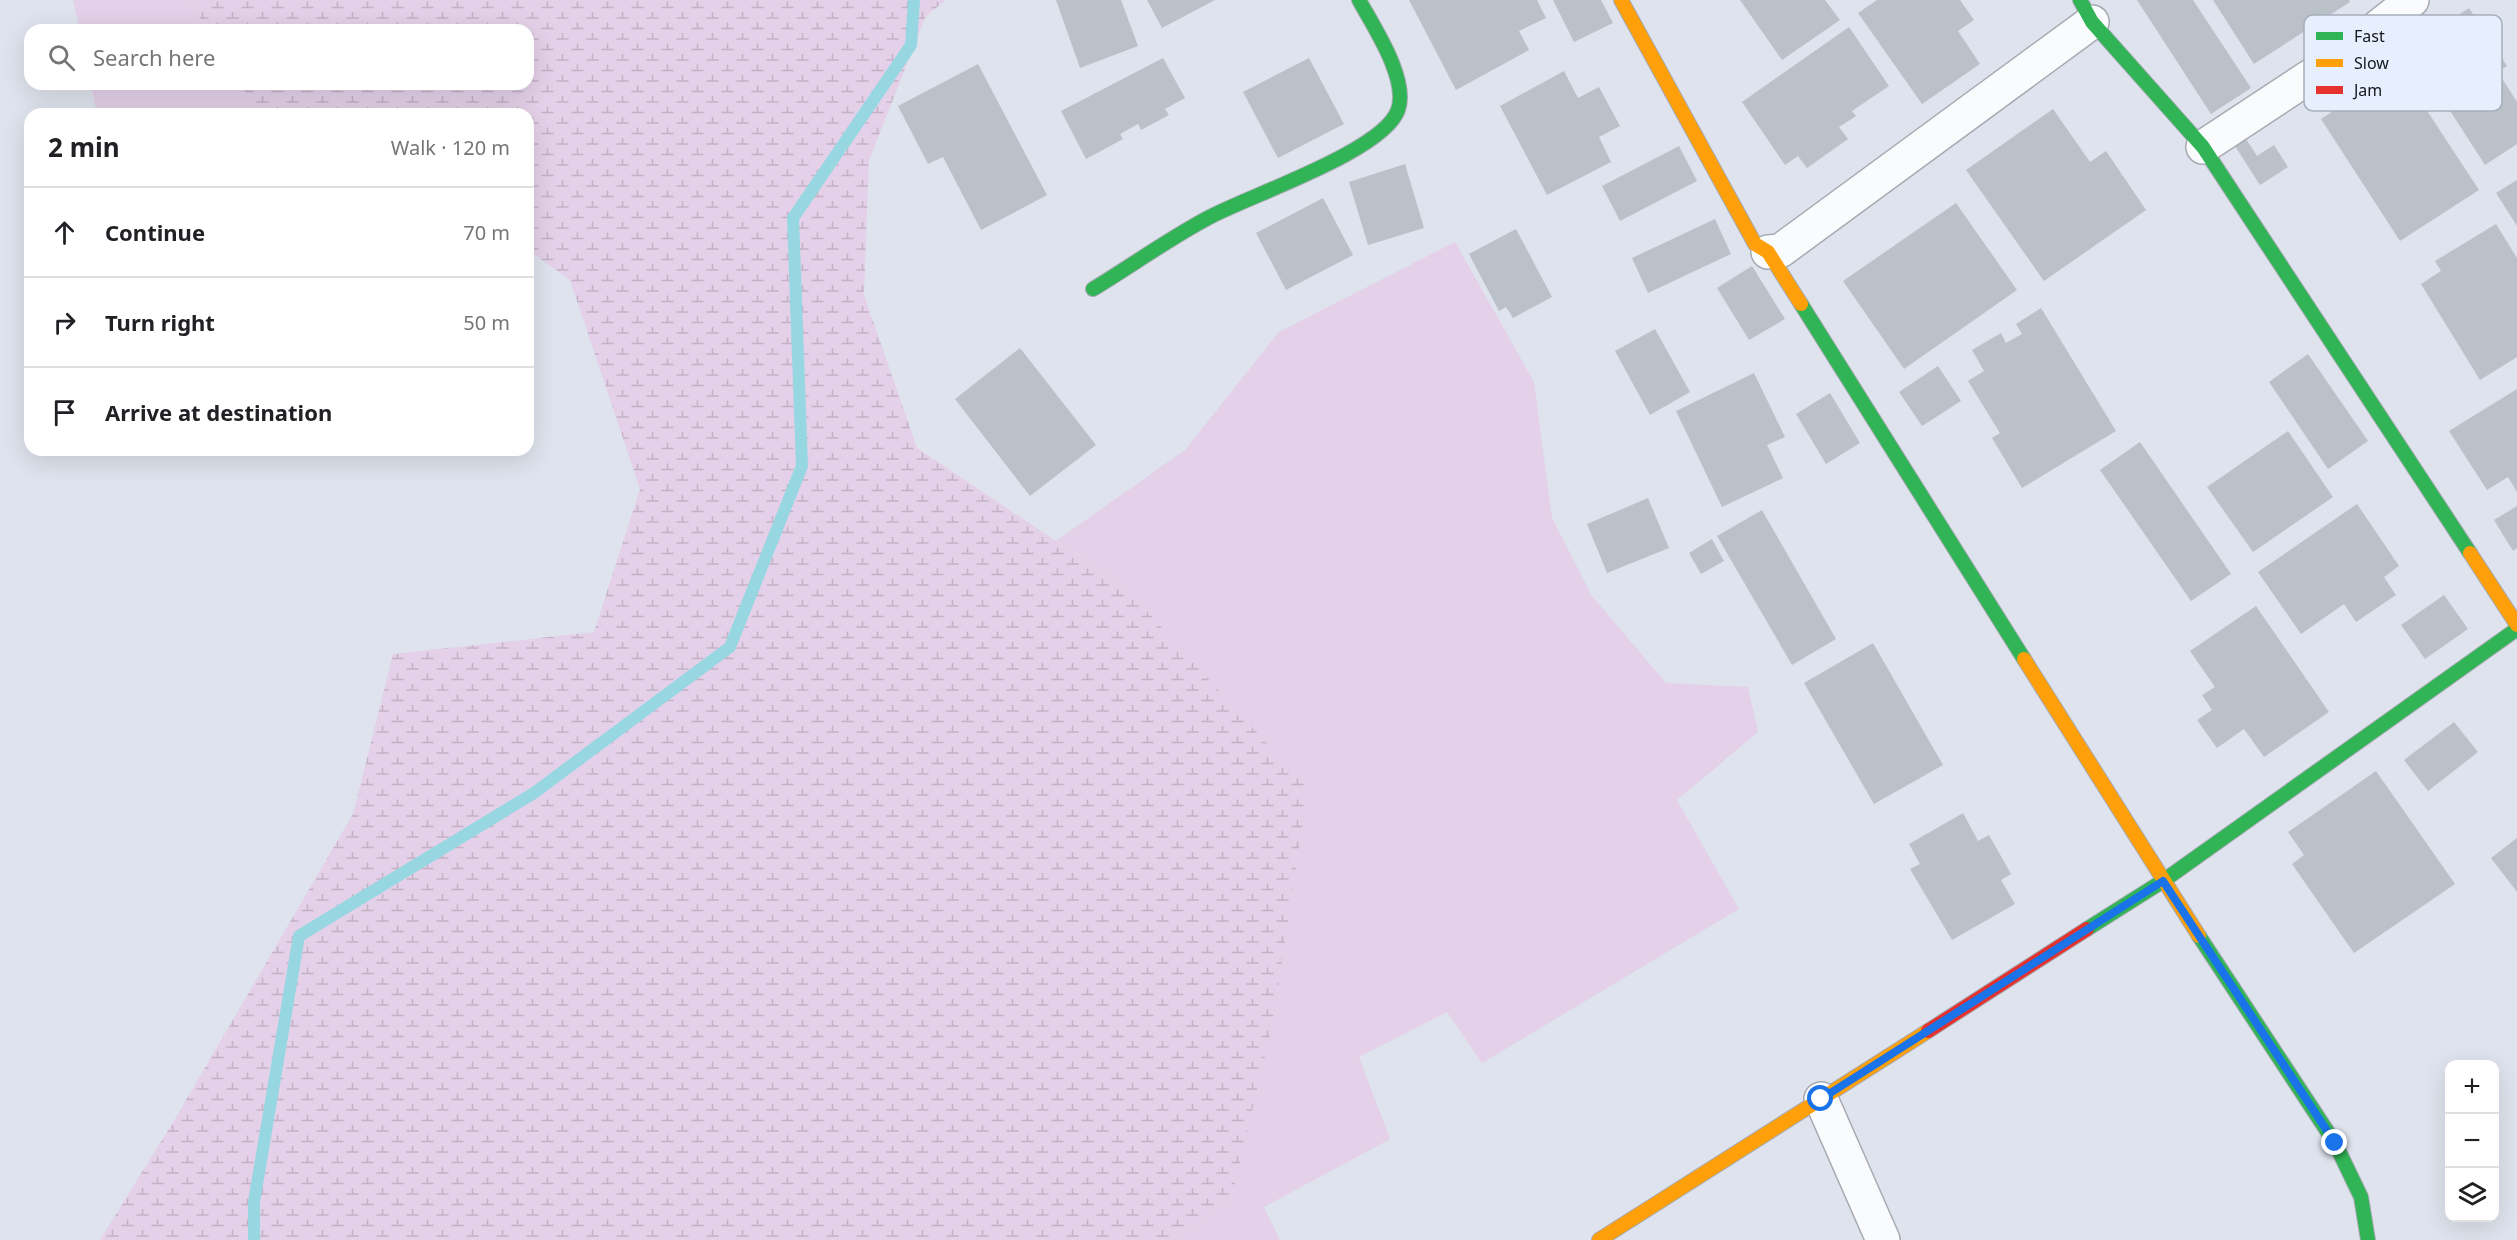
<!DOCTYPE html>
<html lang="en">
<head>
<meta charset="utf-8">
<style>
	:root { --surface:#fff; --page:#f6f6f6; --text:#202124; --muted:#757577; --line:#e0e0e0 }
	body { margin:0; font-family:"Noto Sans",sans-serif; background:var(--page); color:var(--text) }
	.controls { position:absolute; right:18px; bottom:18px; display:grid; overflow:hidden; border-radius:12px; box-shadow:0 6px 24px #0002 }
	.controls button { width:54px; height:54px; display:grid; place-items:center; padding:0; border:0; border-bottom:2px solid var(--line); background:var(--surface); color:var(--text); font:30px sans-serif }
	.stop { position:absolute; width:18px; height:18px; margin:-14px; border:4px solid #1a73e8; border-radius:50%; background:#fff }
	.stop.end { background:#1a73e8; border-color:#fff; box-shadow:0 2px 6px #0008 }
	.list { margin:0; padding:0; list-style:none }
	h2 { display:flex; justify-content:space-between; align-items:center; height:78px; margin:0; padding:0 24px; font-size:26px }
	h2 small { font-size:20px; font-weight:400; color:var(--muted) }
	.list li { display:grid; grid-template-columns:39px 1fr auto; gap:18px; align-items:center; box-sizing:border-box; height:90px; padding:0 24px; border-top:2px solid var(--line) }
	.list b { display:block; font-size:22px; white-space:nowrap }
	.list em { font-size:20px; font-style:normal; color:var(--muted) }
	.icon { flex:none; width:33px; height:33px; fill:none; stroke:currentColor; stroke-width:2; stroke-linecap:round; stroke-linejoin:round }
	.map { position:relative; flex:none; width:2517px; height:1240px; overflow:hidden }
	.search { position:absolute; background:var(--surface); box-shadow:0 6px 24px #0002; left:24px; top:24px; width:510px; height:66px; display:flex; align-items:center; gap:15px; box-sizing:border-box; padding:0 21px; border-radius:18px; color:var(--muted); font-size:22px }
	.panel { position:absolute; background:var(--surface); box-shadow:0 6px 24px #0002; left:24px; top:108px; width:510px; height:348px; border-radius:18px }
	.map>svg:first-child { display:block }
</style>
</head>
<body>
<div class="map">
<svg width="2517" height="1240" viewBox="0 0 2517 1240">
	<defs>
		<pattern id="wetland-marsh" width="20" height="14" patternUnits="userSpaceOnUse" patternTransform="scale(1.5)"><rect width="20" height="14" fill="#e4d0e8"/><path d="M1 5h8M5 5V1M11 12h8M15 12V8" fill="none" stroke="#c3b2c6"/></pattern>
	</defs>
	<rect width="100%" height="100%" fill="#dee3ed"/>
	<g fill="#e4d0e8">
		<polygon points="73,0 189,0 207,30 80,30"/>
		<polygon points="91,84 240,84 258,114 187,114 186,110 167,114 97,114"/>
		<polygon points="1455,242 1534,382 1552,518 1592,596 1666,683 1748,687 1758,732 1677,800 1739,909 1482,1063 1447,1012 1359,1057 1390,1139 1264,1207 1280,1240 1172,1240 1231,1201 1126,588 1056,541 1185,450 1279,332"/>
	</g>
	<polygon fill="url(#wetland-marsh)" points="189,0 946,0 926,16 869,160 864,295 917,448 1126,588 1308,789 1272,1026 1231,1201 1172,1240 100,1240 175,1119 353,814 393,654 594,632 640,489 570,280 528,250 528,114 258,114 240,84 528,84 528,30 207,30"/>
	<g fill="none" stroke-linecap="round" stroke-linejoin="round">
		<polyline stroke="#97d7e1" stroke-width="12" points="254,1240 254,1202 299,936 534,793 730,647 802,466 793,218 911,45 914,0"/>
	</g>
	<g fill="#bbc1c8">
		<polygon points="1056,0 1121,0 1138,46 1080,68"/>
		<polygon points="1147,0 1215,0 1162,28"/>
		<polygon points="1409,0 1537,0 1546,18 1519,31 1529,50 1456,90"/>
		<polygon points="1553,0 1601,0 1613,23 1574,42"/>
		<polygon points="1740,0 1825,0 1840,20 1782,60"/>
		<polygon points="1877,0 1960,0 1974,20 1958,31 1980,64 1922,104 1858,13"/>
		<polygon points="2137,0 2193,0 2251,88 2211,114"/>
		<polygon points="2213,0 2349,0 2350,2 2254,64"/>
		<polygon points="2469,8 2507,66 2498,72 2517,102 2517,144 2485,165 2409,47"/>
		<polygon points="1849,27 1889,86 1852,111 1856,116 1839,127 1848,139 1807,168 1798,156 1785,165 1742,102"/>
		<polygon points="1163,58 1185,98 1165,109 1169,115 1141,130 1138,124 1120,134 1123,139 1086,159 1061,111"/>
		<polygon points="1309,58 1344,124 1278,158 1243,92"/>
		<polygon points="978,64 1047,195 981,230 943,157 928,164 898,106"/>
		<polygon points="2399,68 2479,190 2400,241 2321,119"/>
		<polygon points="1564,71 1578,98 1599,87 1620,126 1599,137 1611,162 1547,195 1500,106"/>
		<polygon points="2053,109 2090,162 2106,151 2146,210 2044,281 1966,170"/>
		<polygon points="2246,139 2257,156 2274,145 2288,167 2260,185 2235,146"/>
		<polygon points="1679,146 1697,181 1620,221 1602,186"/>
		<polygon points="1405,164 1424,228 1368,245 1349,182"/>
		<polygon points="2517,180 2517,226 2496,193"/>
		<polygon points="1323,198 1353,255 1286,290 1256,233"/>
		<polygon points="1956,203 2017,290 1904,369 1843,281"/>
		<polygon points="1715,219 1731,254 1648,293 1632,258"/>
		<polygon points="2496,224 2517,258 2517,357 2480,380 2421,284 2441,271 2435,261"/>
		<polygon points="1516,229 1552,297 1513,318 1506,307 1499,311 1469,254"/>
		<polygon points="1752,266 1785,319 1749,340 1717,288"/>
		<polygon points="2041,308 2116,431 2022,488 1992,438 2000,433 1968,381 1984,371 1972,350 2001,333 2006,343 2022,334 2016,324"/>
		<polygon points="1655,329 1690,392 1650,415 1615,351"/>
		<polygon points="1020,348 1096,445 1030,496 955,399"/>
		<polygon points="2308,354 2368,441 2328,469 2269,382"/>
		<polygon points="1938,366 1961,401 1922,426 1899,392"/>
		<polygon points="1754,373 1785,437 1767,445 1783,478 1722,507 1676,411"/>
		<polygon points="2517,389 2517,492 2508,477 2487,490 2449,431"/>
		<polygon points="1830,393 1860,443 1826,464 1796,414"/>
		<polygon points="2288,431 2333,497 2253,552 2207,487"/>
		<polygon points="2140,442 2231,574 2191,601 2100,470"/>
		<polygon points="1648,498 1669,548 1607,573 1587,524"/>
		<polygon points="2357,504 2399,566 2384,577 2396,595 2356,622 2344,604 2301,634 2258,572"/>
		<polygon points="2517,506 2517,548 2513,551 2494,520"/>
		<polygon points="1762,510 1836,639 1792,665 1717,536"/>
		<polygon points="1712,539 1724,561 1701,574 1689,553"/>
		<polygon points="2444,595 2468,629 2425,659 2401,625"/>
		<polygon points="2256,606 2329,712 2264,757 2244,729 2217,748 2197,720 2212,710 2202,695 2215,687 2190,651"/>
		<polygon points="1873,643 1943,765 1874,804 1804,683"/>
		<polygon points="2454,722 2478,752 2428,791 2404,760"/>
		<polygon points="2376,771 2455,884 2354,953 2292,864 2304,855 2288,832"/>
		<polygon points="1963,813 1978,841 1989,835 2011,874 2001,880 2015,904 1952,940 1910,869 1920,864 1909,844"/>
		<polygon points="2517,838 2517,892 2491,858"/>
	</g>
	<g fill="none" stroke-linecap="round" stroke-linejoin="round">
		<g stroke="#a6aab2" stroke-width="36">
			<g id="street">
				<polyline points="2203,147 2341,56 2412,0"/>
				<polyline points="1768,252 1780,251 2092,22"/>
				<polyline points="1821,1099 1883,1240"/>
			</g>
		</g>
		<g stroke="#a6aab2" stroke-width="16">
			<g id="fast">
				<polyline points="2080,0 2092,22 2203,147 2470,553"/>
				<path d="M1093 289C1131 266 1167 240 1206 219 1247 196 1383 152 1398 110 1409 79 1373 26 1359 0"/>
				<polyline points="1801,304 2024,659"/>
				<polyline points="2087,929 2163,881 2517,629"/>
				<polyline points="2199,936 2335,1143 2361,1197 2368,1240"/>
			</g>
		</g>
		<g stroke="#a6aab2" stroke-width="16">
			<g id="slow">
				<polyline points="1621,0 1755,244 1768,252 1801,304"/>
				<polyline points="2470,553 2517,625"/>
				<polyline points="2024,659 2199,936"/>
				<polyline points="1599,1240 1928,1031"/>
			</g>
		</g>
		<g stroke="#a6aab2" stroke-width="16">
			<polyline id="jam" points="1928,1031 2087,929"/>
		</g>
		<use href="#street" stroke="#fafbfc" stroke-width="33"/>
		<use href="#fast" stroke="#30b455" stroke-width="14"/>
		<use href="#slow" stroke="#ff9f0a" stroke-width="14"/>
		<use href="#jam" stroke="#e5322d" stroke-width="14"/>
	</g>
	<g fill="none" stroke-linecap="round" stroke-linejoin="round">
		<polyline stroke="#1a73e8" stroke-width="8" points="1821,1099 2163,881 2335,1143"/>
	</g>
	<rect x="2304" y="15" width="198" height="96" rx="9" fill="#e7eefd" stroke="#a7adba" stroke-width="1.5"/>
	<rect x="2316" y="32" width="27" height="8" fill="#30b455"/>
	<rect x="2316" y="59" width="27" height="8" fill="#ff9f0a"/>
	<rect x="2316" y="86" width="27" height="8" fill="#e5322d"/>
	<g font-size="16" fill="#13161c">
		<text x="2354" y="42">Fast</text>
		<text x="2354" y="69">Slow</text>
		<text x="2354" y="96">Jam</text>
	</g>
</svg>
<div class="controls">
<button>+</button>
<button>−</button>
<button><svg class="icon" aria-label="layers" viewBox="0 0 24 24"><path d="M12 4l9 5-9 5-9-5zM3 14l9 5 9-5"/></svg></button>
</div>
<div class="stop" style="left:1821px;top:1099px"></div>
<div class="stop end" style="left:2335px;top:1143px"></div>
<div class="search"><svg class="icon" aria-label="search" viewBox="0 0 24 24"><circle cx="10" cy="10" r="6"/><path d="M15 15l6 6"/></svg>Search here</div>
<section class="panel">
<h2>2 min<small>Walk · 120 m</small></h2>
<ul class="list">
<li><svg class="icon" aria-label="ahead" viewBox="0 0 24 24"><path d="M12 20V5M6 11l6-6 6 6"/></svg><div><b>Continue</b></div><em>70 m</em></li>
<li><svg class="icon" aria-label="right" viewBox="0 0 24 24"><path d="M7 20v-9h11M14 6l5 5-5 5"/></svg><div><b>Turn right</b></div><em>50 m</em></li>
<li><svg class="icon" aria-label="arrive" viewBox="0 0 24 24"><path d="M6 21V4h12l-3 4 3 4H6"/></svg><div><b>Arrive at destination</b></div></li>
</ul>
</section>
</div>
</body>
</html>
